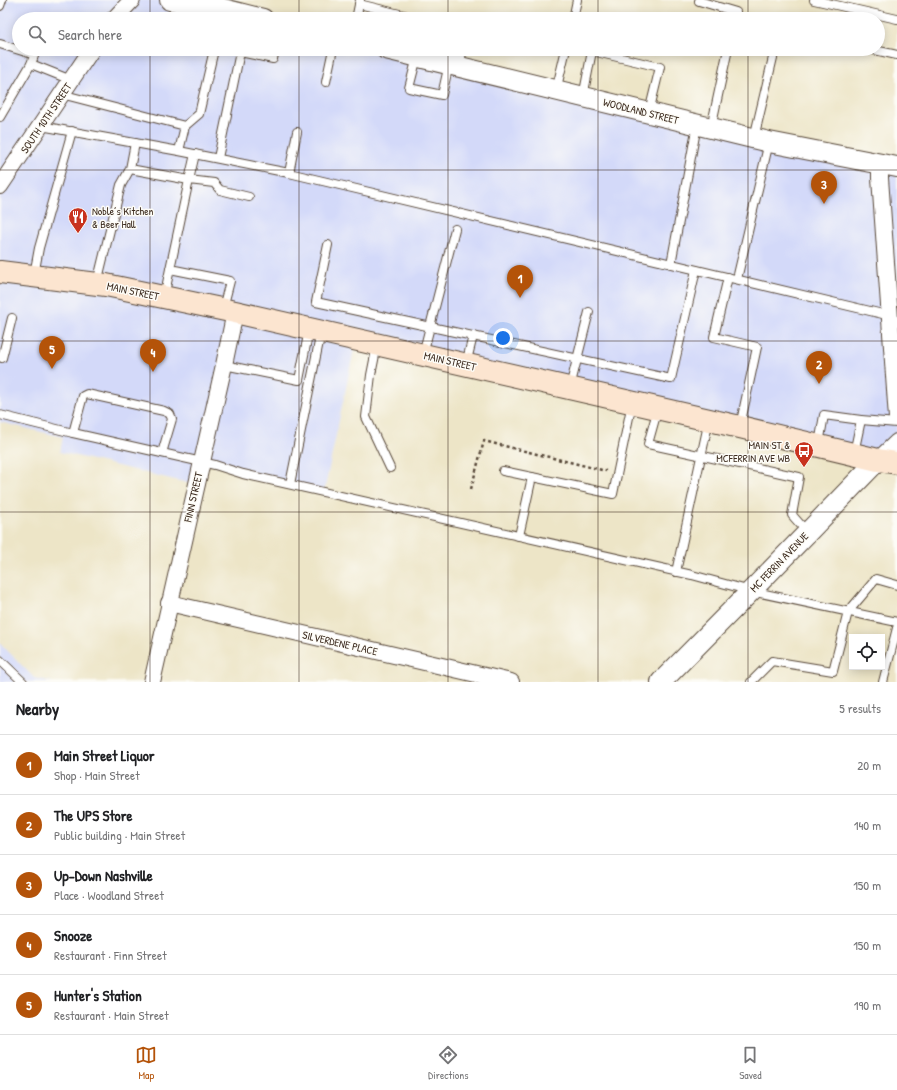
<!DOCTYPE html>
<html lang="en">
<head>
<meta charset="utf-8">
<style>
	:root { --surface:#fff; --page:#f2f2f2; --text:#202124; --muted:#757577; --line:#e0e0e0; --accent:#b45309 }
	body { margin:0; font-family:"Patrick Hand",sans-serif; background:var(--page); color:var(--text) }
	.controls { position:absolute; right:12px; bottom:12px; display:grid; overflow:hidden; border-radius:0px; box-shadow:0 2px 10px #0003 }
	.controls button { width:36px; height:36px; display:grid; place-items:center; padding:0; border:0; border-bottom:1px solid var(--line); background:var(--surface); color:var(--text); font:20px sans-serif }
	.you { position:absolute; left:503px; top:338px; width:14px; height:14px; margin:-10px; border:3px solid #fff; border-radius:50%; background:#1a73e8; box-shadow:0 0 0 6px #1a73e833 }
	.badge { display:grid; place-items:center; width:26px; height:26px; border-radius:50%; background:var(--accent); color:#fff; font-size:13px; font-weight:700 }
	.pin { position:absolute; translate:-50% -33px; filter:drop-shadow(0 1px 2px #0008) }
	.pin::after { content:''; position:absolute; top:21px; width:14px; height:12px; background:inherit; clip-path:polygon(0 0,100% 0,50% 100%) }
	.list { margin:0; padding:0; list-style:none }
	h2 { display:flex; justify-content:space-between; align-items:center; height:52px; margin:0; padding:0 16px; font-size:17px }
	h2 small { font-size:13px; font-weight:400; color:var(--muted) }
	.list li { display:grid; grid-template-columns:26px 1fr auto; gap:12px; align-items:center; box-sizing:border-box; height:60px; padding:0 16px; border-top:1px solid var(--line) }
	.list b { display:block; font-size:15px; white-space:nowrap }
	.list p { margin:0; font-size:13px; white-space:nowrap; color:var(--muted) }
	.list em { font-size:13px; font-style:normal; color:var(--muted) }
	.icon { flex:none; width:22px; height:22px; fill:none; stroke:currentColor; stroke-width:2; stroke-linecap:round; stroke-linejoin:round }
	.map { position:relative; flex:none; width:897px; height:682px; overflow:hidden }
	.search { position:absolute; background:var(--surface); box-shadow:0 2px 10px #0003; left:12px; right:12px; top:12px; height:44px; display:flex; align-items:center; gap:10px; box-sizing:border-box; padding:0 14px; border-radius:22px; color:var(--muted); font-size:15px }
	.sheet { height:352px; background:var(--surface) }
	nav { display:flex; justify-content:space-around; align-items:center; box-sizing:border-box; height:56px; border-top:1px solid var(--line); background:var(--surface); font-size:11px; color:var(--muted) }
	nav a { display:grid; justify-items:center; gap:2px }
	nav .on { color:var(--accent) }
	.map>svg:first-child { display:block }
</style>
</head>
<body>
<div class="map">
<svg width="897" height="682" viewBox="0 0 897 682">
	<rect width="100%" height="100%" fill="#fdfcf7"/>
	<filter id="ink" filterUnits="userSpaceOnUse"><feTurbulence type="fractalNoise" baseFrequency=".025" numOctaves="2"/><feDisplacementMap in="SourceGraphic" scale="8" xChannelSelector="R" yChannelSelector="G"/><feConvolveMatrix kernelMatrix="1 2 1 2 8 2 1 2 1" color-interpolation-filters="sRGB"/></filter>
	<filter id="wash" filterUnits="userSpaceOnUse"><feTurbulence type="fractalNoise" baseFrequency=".012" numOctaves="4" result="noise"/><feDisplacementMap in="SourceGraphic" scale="16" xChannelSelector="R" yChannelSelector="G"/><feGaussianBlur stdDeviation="0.9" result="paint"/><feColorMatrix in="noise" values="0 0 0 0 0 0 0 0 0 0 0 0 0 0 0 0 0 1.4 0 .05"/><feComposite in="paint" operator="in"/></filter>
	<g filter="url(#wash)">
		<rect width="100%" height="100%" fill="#ede5c7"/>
		<g fill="#d3d9f9">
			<polygon points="0,0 170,0 263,19 19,19 19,49 386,49 897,167 897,463 356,340 324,492 201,462 196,485 60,452 63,437 0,422"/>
			<polygon points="0,643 34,678 53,682 0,682"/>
		</g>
	</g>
	<g filter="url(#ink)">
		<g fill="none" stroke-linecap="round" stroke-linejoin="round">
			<g stroke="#564637" stroke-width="10">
				<g id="service">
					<polyline points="814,0 897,19"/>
					<polyline points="699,1 736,12 734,19"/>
					<polyline points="359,4 420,19"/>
					<polyline points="0,6 2,0"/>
					<polyline points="199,19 202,5"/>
					<polyline points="356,19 360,0"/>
					<polyline points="573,19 577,0"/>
					<polyline points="0,44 32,54 34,56 31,64 0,117"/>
					<polyline points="870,49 897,55"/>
					<polyline points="417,57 409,88 442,95 449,64"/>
					<polyline points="31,64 71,80"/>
					<polyline points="459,66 463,49"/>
					<polyline points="326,82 333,49"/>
					<polyline points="556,91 566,49"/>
					<polyline points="61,94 185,126"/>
					<polyline points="583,97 592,51 660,67 649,112"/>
					<polyline points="41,126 179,151 289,173 891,316"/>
					<polyline points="711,128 728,49"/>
					<polyline points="754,138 775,49"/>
					<polyline points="179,151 185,126 199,114 213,54 212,49"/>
					<polyline points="195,154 189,180 214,183 220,190 249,197"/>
					<polyline points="218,158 240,52 273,59 275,49"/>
					<polyline points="130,169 189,180 164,297"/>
					<polyline points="289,173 297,132"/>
					<polyline points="328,245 316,302 671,379 696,270"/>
					<polyline points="671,264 697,125"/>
					<polyline points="170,269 230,281 223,308"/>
					<polyline points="34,275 39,248 72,131"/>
					<polyline points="728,277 714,337 757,347 740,426"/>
					<polyline points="737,279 769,142"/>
					<polyline points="97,283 121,185 130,169 135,143"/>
					<polyline points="377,345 371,375 366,417 390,468"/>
					<polyline points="423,354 455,229"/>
					<polyline points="0,357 2,358 12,318"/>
					<polyline points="466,364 473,336"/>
					<polyline points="224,365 299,380 309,330"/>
					<polyline points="570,387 589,312"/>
					<polyline points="658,408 648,444 799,477 792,515 807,532"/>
					<polyline points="0,415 73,433 83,396 87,394 164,411 170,414 172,419 162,453"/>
					<polyline points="73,433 215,465 243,474 692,575 751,591 897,622"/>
					<polyline points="819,444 824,415 861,420 897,423"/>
					<polyline points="854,453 861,420"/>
					<polyline points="503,471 613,494 632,403"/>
					<polyline points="290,484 321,332"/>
					<polyline points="519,536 532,477"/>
					<polyline points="676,572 709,420"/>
					<polyline points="0,660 23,682"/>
					<polyline points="751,682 772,661 833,671 848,612 876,579 897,585"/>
					<polyline points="883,682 897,628"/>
				</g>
			</g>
			<g stroke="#564637" stroke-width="18">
				<g id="minor">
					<polyline points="114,19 132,0"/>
					<polyline points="880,162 880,178 897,418"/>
					<polyline points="0,186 92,49"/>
					<polyline points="878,460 897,442"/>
					<polyline points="169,603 511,682"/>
					<polyline points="152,682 224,365 235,312"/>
				</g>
			</g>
			<g stroke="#564637" stroke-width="22">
				<g id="tertiary">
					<polyline points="170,0 211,6 263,19"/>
					<polyline points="386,49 769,142 897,167"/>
					<polyline points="661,682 751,591 878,460"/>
				</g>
			</g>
			<g stroke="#564637" stroke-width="24">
				<polyline id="secondary" points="0,272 106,285 235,312 740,427 878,460 897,463"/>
			</g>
			<polyline stroke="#564637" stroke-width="2.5" stroke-dasharray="3 3" stroke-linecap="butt" points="471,489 484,441 606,471"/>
			<use href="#service" stroke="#fff" stroke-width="8"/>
			<use href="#minor" stroke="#fff" stroke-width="16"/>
			<use href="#tertiary" stroke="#fff" stroke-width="20"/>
			<use href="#secondary" stroke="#fce5d0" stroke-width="22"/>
		</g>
	</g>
	<path fill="none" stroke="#3b2a1e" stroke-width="1" stroke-opacity="0.55" d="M150 0V19M299 0V19M448 0V19M598 0V19M748 0V19M150 49V682M299 49V682M448 49V682M598 49V682M748 49V682M0 170H897M0 341H897M0 512H897"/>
	<defs>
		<g id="restaurant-pin" transform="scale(1)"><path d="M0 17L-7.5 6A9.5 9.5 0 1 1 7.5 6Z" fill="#c8321e" stroke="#fdfcf7"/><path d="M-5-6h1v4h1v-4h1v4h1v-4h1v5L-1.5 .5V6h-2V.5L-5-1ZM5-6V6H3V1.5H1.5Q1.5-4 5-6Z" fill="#fff"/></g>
		<g id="bus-pin" transform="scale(1)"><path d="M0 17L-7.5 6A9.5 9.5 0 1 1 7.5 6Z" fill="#c8321e" stroke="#fdfcf7"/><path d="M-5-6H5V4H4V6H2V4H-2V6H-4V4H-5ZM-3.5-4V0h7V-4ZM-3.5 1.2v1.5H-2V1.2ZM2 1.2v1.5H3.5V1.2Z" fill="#fff"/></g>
	</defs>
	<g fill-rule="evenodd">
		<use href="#restaurant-pin" x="78" y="217"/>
		<use href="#bus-pin" x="804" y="451"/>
	</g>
	<g text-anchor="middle" stroke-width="3" stroke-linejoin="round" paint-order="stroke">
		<g font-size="11" fill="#3b2a1e" stroke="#fdfcf7">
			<text transform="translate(641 111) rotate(14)" y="4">WOODLAND STREET</text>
			<text transform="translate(46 118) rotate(-56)" y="4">SOUTH 10TH STREET</text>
			<text transform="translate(133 291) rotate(12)" y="4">MAIN STREET</text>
			<text transform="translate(450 361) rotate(13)" y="4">MAIN STREET</text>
			<text transform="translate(193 497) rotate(-77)" y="4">FINN STREET</text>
			<text transform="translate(779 562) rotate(-46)" y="4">MC FERRIN AVENUE</text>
			<text transform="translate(340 643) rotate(13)" y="4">SILVERDENE PLACE</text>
		</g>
		<g font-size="11" fill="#3b2a1e" stroke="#fdfcf7" text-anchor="start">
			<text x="92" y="215">Noble’s Kitchen<tspan x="92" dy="13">&amp; Beer Hall</tspan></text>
			<text x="790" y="449" text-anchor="end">MAIN ST &amp;<tspan x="790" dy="13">MCFERRIN AVE WB</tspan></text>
		</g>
	</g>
</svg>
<div class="controls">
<button><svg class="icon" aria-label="locate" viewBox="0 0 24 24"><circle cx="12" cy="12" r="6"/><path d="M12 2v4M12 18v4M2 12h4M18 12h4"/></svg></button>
</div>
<div class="you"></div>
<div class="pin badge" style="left:520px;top:298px">1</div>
<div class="pin badge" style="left:819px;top:384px">2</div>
<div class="pin badge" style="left:824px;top:204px">3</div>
<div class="pin badge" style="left:153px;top:372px">4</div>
<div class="pin badge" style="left:52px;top:369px">5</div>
<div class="search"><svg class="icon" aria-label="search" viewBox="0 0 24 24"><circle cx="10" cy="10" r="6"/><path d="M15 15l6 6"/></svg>Search here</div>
</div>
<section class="sheet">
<h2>Nearby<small>5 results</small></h2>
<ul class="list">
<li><span class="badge">1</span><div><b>Main Street Liquor</b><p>Shop · Main Street</p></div><em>20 m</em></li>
<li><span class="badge">2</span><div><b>The UPS Store</b><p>Public building · Main Street</p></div><em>140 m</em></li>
<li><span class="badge">3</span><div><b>Up-Down Nashville</b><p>Place · Woodland Street</p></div><em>150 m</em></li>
<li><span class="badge">4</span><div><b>Snooze</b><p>Restaurant · Finn Street</p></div><em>150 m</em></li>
<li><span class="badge">5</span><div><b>Hunter's Station</b><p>Restaurant · Main Street</p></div><em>190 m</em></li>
</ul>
</section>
<nav>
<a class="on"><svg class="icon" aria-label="map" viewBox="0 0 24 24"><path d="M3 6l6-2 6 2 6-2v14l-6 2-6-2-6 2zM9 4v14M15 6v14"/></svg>Map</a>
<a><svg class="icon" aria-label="directions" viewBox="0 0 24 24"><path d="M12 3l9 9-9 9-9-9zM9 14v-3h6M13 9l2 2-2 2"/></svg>Directions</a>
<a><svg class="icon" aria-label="saved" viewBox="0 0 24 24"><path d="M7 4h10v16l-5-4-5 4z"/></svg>Saved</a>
</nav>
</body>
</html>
